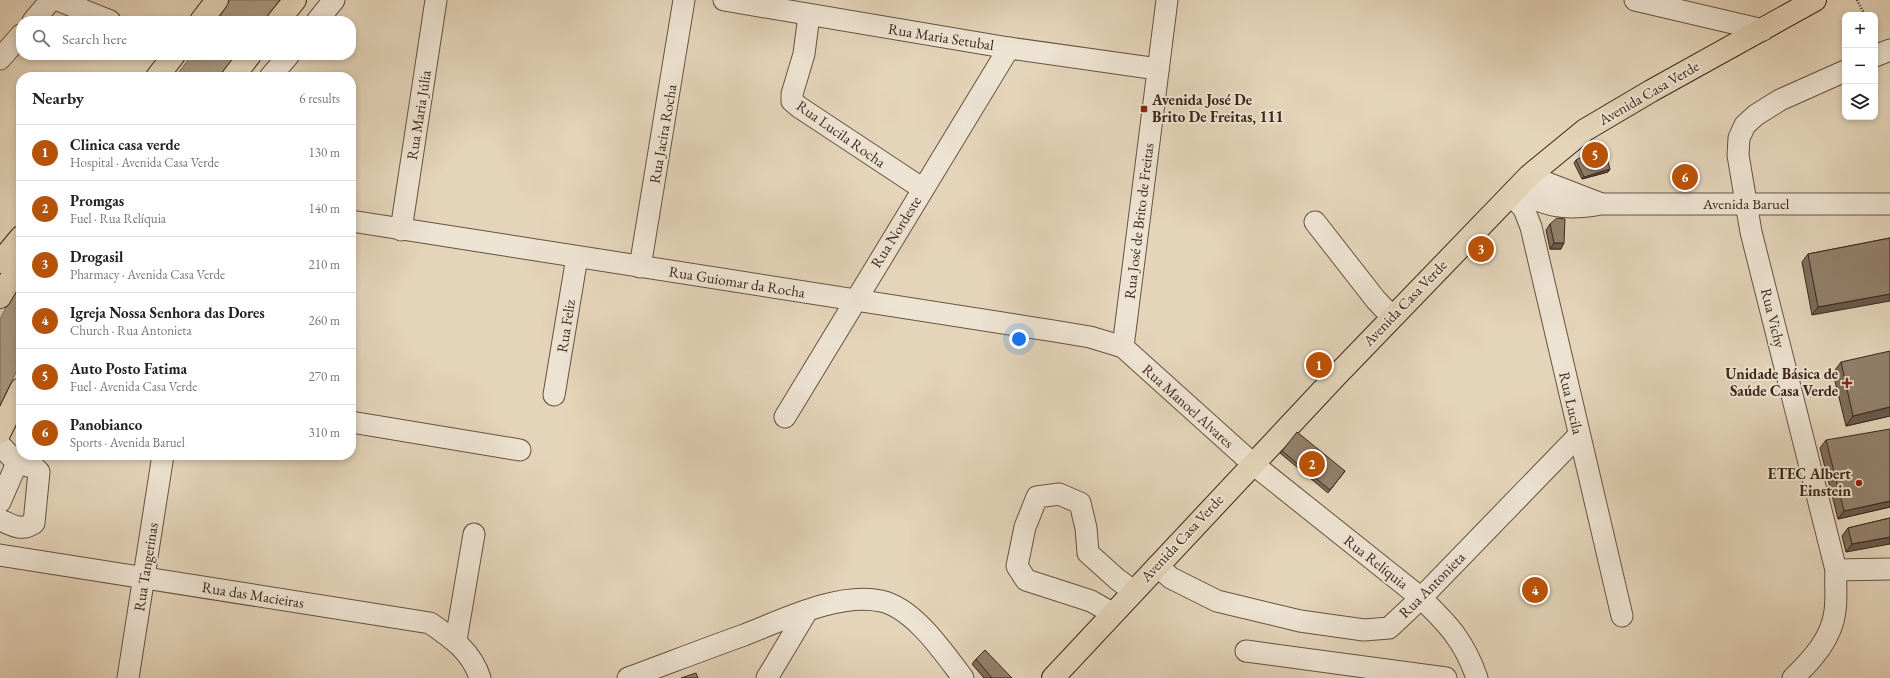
<!DOCTYPE html>
<html lang="en">
<head>
<meta charset="utf-8">
<style>
	:root { --surface:#fff; --page:#f6f6f6; --text:#222; --muted:#767676; --line:#e0e0e0; --accent:#b45309 }
	body { margin:0; font-family:"EB Garamond",serif; background:var(--page); color:var(--text) }
	.controls { position:absolute; right:12px; top:12px; display:grid; overflow:hidden; border-radius:8px; box-shadow:0 2px 6px #0003 }
	.controls button { width:36px; height:36px; display:grid; place-items:center; padding:0; border:0; border-bottom:1px solid var(--line); background:var(--surface); color:var(--text); font:20px sans-serif }
	.you { position:absolute; left:1019px; top:339px; width:14px; height:14px; margin:-10px; border:3px solid #fff; border-radius:50%; background:#1a73e8; box-shadow:0 0 0 6px #1a73e833 }
	.badge { display:grid; place-items:center; width:26px; height:26px; border-radius:50%; background:var(--accent); color:#fff; font-size:13px; font-weight:700 }
	.pin { position:absolute; translate:-50% -50%; border:2px solid #fff; box-shadow:0 1px 4px #0006 }
	.list { margin:0; padding:0; list-style:none }
	h2 { display:flex; justify-content:space-between; align-items:center; height:52px; margin:0; padding:0 16px; font-size:17px }
	h2 small { font-size:13px; font-weight:400; color:var(--muted) }
	.list li { display:grid; grid-template-columns:26px 1fr auto; gap:12px; align-items:center; box-sizing:border-box; height:56px; padding:0 16px; border-top:1px solid var(--line) }
	.list b { display:block; font-size:15px; white-space:nowrap }
	.list p { margin:0; font-size:13px; white-space:nowrap; color:var(--muted) }
	.list em { font-size:13px; font-style:normal; color:var(--muted) }
	.icon { flex:none; width:22px; height:22px; fill:none; stroke:currentColor; stroke-width:2; stroke-linecap:round; stroke-linejoin:round }
	.map { position:relative; flex:none; width:1890px; height:678px; overflow:hidden }
	.search { position:absolute; background:var(--surface); box-shadow:0 2px 6px #0003; left:16px; top:16px; width:340px; height:44px; display:flex; align-items:center; gap:10px; box-sizing:border-box; padding:0 14px; border-radius:16px; color:var(--muted); font-size:15px }
	.panel { position:absolute; background:var(--surface); box-shadow:0 2px 6px #0003; left:16px; top:72px; width:340px; height:388px; border-radius:16px }
	.map>svg:first-child { display:block }
</style>
</head>
<body>
<div class="map">
<svg width="1890" height="678" viewBox="0 0 1890 678">
	<rect width="100%" height="100%" fill="#e4d4b9"/>
	<filter id="stains"><feTurbulence type="fractalNoise" baseFrequency=".005" numOctaves="4"/><feColorMatrix values="0 0 0 0 .2 0 0 0 0 .09 0 0 0 0 .02 0 0 0 .5 -.17"/></filter>
	<radialGradient id="worn" r=".72"><stop offset=".6" stop-color="#630" stop-opacity="0"/><stop offset="1" stop-color="#630" stop-opacity=".3"/></radialGradient>
	<g fill="#ab9982" stroke="#7f6b58">
		<polygon points="230,0 280,0 263,21 217,21"/>
		<polygon points="192,55 236,55 219,77 175,77"/>
		<polygon points="21,279 21,362 0,405 0,319"/>
	</g>
	<g fill="none" stroke-linecap="round" stroke-linejoin="round">
		<g stroke="#665240" stroke-width="23">
			<g id="minor">
				<polyline points="58,0 110,21"/>
				<polyline points="724,0 1009,48 1158,69"/>
				<polyline points="1635,0 1763,30"/>
				<polyline points="809,15 804,54 792,94 792,101 799,107 923,189"/>
				<polyline points="33,21 51,0"/>
				<polyline points="317,21 334,0"/>
				<polyline points="1875,56 1890,50"/>
				<polyline points="0,59 21,35"/>
				<polyline points="270,77 289,55"/>
				<polyline points="1529,176 1599,203"/>
				<path d="M1514 191C1549 206 1563 211 1601 204H1890"/>
				<polyline points="1511,194 1524,209 1531,227 1622,616"/>
				<path d="M351 221 1054 331 1090 337 1123 347 1253 464 1421 598C1449 625 1464 641 1477 678"/>
				<polyline points="1315,222 1376,300 1392,317"/>
				<polyline points="401,230 436,0"/>
				<polyline points="640,267 684,0"/>
				<polyline points="1123,347 1167,0"/>
				<polyline points="554,395 577,257"/>
				<polyline points="785,417 1009,48"/>
				<polyline points="351,422 520,450"/>
				<path d="M0 445 17 463 35 468 39 472 34 523C21 532 13 525 0 520"/>
				<polyline points="0,502 17,463"/>
				<path d="M0 555 430 623C452 638 472 652 480 678"/>
				<polyline points="1157,566 1171,578 1217,601 1300,621 1364,630 1389,628 1421,598 1579,435"/>
				<polyline points="1836,570 1890,569"/>
				<polyline points="1112,613 1091,601 1026,580 1017,566 1025,527 1037,497 1059,494 1080,503 1086,528 1088,553 1117,579 1133,591"/>
				<polyline points="456,640 474,534"/>
				<polyline points="1246,651 1446,678"/>
				<polyline points="128,678 163,455"/>
				<path d="M628 678C666 664 705 649 744 635 783 620 838 592 881 601 914 608 944 653 963 678"/>
				<polyline points="767,678 807,611"/>
				<path d="M1793 678C1812 660 1832 638 1835 611 1837 598 1835 584 1836 570L1751 232 1738 155 1739 138 1745 125 1756 115 1780 100 1845 71"/>
			</g>
		</g>
		<g stroke="#3c2618" stroke-width="24">
			<g id="major">
				<polyline points="201,21 217,0"/>
				<polyline points="278,21 295,0"/>
				<polyline points="157,77 174,55"/>
				<polyline points="233,77 250,55"/>
				<polyline points="0,262 21,237"/>
				<polyline points="0,297 21,261"/>
				<polyline points="0,432 21,389"/>
				<polyline points="1053,678 1335,377 1529,176 1585,130 1651,91 1815,0"/>
			</g>
		</g>
		<polyline stroke="#3c2618" stroke-width="2.5" stroke-dasharray="1 2" stroke-linecap="butt" points="1857,0 1865,15"/>
		<use href="#minor" stroke="#ede3d2" stroke-width="21"/>
		<use href="#major" stroke="#e4d4b9" stroke-width="22"/>
	</g>
	<g fill="#7e6e5d" stroke="#3c2618">
		<polygon points="1576,160 1610,169 1608,172 1582,179 1574,163"/>
		<polygon points="1550,224 1561,249 1550,249 1546,230"/>
		<polygon points="1890,238 1812,315 1802,262 1808,254"/>
		<polygon points="1841,362 1890,416 1846,426 1833,373"/>
		<polygon points="1826,440 1890,507 1838,519 1820,448"/>
		<polygon points="1282,451 1345,471 1328,493 1280,453"/>
		<polygon points="1890,518 1846,552 1842,536 1848,528"/>
		<polygon points="976,659 1012,678 984,678 972,664"/>
	</g>
	<g fill="#675a4c" stroke="#3c2618">
		<polygon points="1610,169 1608,172 1582,179 1584,177"/>
		<polygon points="1554,243 1564,243 1561,249 1550,249"/>
		<polygon points="1890,294 1890,301 1812,315 1818,307"/>
		<polygon points="1890,407 1890,416 1846,426 1853,416"/>
		<polygon points="1890,501 1890,507 1838,519 1844,511"/>
		<polygon points="1890,537 1890,544 1846,552 1852,544"/>
	</g>
	<g fill="#93806c" stroke="#3c2618">
		<polygon points="1603,144 1610,169 1584,177 1576,160"/>
		<polygon points="1557,218 1565,219 1564,243 1554,243 1550,224"/>
		<polygon points="1890,238 1890,294 1818,307 1808,254"/>
		<polygon points="1890,351 1890,407 1853,416 1841,362"/>
		<polygon points="1890,429 1890,501 1844,511 1826,440"/>
		<polygon points="1297,432 1345,471 1330,490 1282,451"/>
		<polygon points="1890,518 1890,537 1852,544 1848,528"/>
		<polygon points="985,650 1012,678 992,678 976,659"/>
		<polygon points="696,673 698,678 681,678"/>
	</g>
	<g fill="#8f2418" stroke="#ede3d2" stroke-width="1.5">
		<rect x="1140" y="105" width="8" height="8" rx="2"/>
		<path d="M1845 377h4v4h4v4h-4v4h-4v-4h-4v-4h4z"/>
		<circle cx="1859" cy="483" r="4"/>
	</g>
	<g text-anchor="middle" stroke-width="4" stroke-linejoin="round" paint-order="stroke">
		<g font-size="15" fill="#3c2618" stroke="#ede3d2">
			<text transform="translate(941 37) rotate(9)" y="5">Rua Maria Setubal</text>
			<text transform="translate(1649 93) rotate(-30)" y="5">Avenida Casa Verde</text>
			<text transform="translate(419 115) rotate(-81)" y="5">Rua Maria Júlia</text>
			<text transform="translate(663 134) rotate(-80)" y="5">Rua Jacira Rocha</text>
			<text transform="translate(841 134) rotate(35)" y="5">Rua Lucila Rocha</text>
			<text x="1746" y="209">Avenida Baruel</text>
			<text transform="translate(1139 221) rotate(-83)" y="5">Rua José de Brito de Freitas</text>
			<text transform="translate(896 232) rotate(-58)" y="5">Rua Nordeste</text>
			<text transform="translate(737 282) rotate(9)" y="5">Rua Guiomar da Rocha</text>
			<text transform="translate(1405 303) rotate(-46)" y="5">Avenida Casa Verde</text>
			<text transform="translate(1773 318) rotate(76)" y="5">Rua Vichy</text>
			<text transform="translate(566 326) rotate(-81)" y="5">Rua Feliz</text>
			<text transform="translate(1571 403) rotate(77)" y="5">Rua Lucila</text>
			<text transform="translate(1188 406) rotate(42)" y="5">Rua Manoel Alvares</text>
			<text transform="translate(1182 538) rotate(-47)" y="5">Avenida Casa Verde</text>
			<text transform="translate(1376 562) rotate(38)" y="5">Rua Relíquia</text>
			<text transform="translate(146 567) rotate(-81)" y="5">Rua Tangerinas</text>
			<text transform="translate(1432 585) rotate(-45)" y="5">Rua Antonieta</text>
			<text transform="translate(253 595) rotate(9)" y="5">Rua das Macieiras</text>
		</g>
		<g font-size="15" font-weight="bold" fill="#3c2618" stroke="#ede3d2" text-anchor="end">
			<text x="1152" y="105" text-anchor="start">Avenida José De<tspan x="1152" dy="17">Brito De Freitas, 111</tspan></text>
			<text x="1838" y="379">Unidade Básica de<tspan x="1838" dy="17">Saúde Casa Verde</tspan></text>
			<text x="1851" y="479">ETEC Albert<tspan x="1851" dy="17">Einstein</tspan></text>
		</g>
	</g>
	<rect width="100%" height="100%" filter="url(#stains)"/>
	<rect width="100%" height="100%" fill="url(#worn)"/>
</svg>
<div class="controls">
<button>+</button>
<button>−</button>
<button><svg class="icon" aria-label="layers" viewBox="0 0 24 24"><path d="M12 4l9 5-9 5-9-5zM3 14l9 5 9-5"/></svg></button>
</div>
<div class="you"></div>
<div class="pin badge" style="left:1319px;top:365px">1</div>
<div class="pin badge" style="left:1312px;top:464px">2</div>
<div class="pin badge" style="left:1481px;top:249px">3</div>
<div class="pin badge" style="left:1535px;top:590px">4</div>
<div class="pin badge" style="left:1595px;top:155px">5</div>
<div class="pin badge" style="left:1685px;top:177px">6</div>
<div class="search"><svg class="icon" aria-label="search" viewBox="0 0 24 24"><circle cx="10" cy="10" r="6"/><path d="M15 15l6 6"/></svg>Search here</div>
<section class="panel">
<h2>Nearby<small>6 results</small></h2>
<ul class="list">
<li><span class="badge">1</span><div><b>Clinica casa verde</b><p>Hospital · Avenida Casa Verde</p></div><em>130 m</em></li>
<li><span class="badge">2</span><div><b>Promgas</b><p>Fuel · Rua Relíquia</p></div><em>140 m</em></li>
<li><span class="badge">3</span><div><b>Drogasil</b><p>Pharmacy · Avenida Casa Verde</p></div><em>210 m</em></li>
<li><span class="badge">4</span><div><b>Igreja Nossa Senhora das Dores</b><p>Church · Rua Antonieta</p></div><em>260 m</em></li>
<li><span class="badge">5</span><div><b>Auto Posto Fatima</b><p>Fuel · Avenida Casa Verde</p></div><em>270 m</em></li>
<li><span class="badge">6</span><div><b>Panobianco</b><p>Sports · Avenida Baruel</p></div><em>310 m</em></li>
</ul>
</section>
</div>
</body>
</html>
